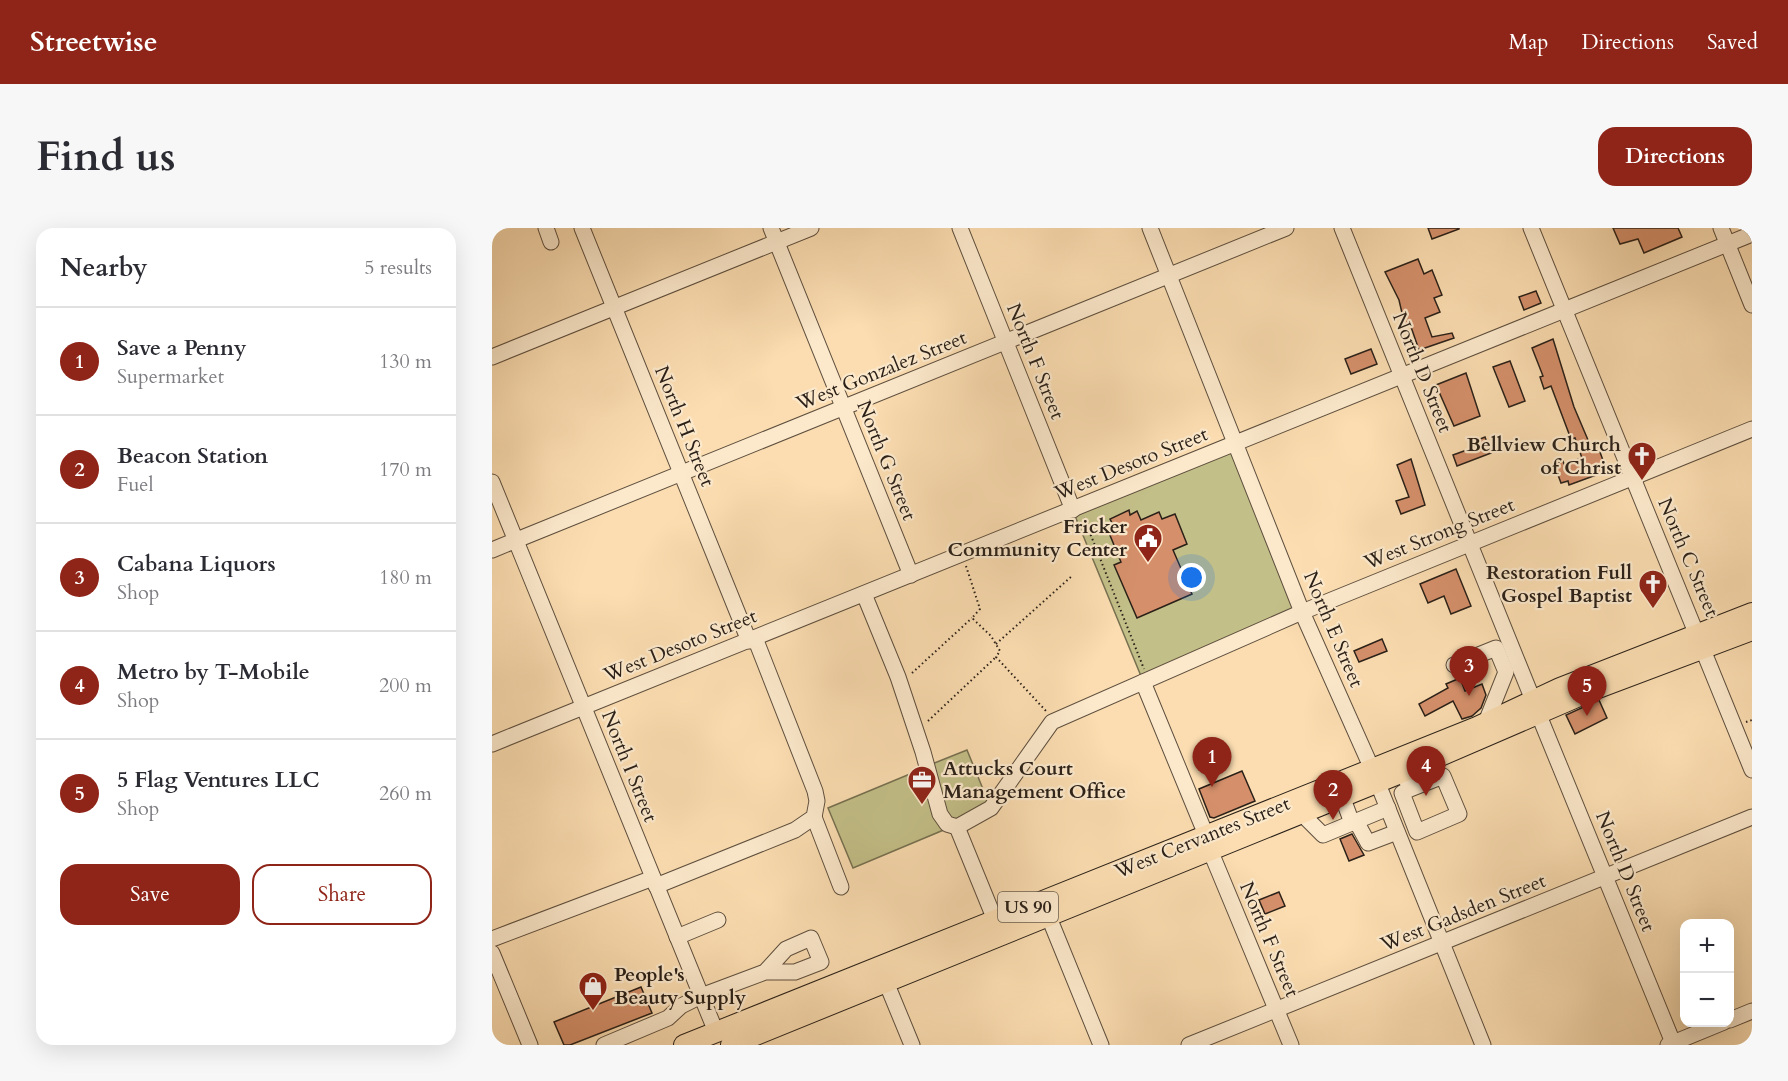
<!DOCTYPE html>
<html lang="en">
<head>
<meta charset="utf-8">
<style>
	:root { --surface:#fff; --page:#f7f7f7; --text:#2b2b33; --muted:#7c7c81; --line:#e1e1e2; --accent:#8f2418 }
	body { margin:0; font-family:Cardo,serif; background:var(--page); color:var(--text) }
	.controls { position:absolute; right:18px; bottom:18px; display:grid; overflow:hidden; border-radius:12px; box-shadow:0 6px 24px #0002 }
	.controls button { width:54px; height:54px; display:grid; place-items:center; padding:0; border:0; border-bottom:2px solid var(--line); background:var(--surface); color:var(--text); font:30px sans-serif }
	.you { position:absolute; left:700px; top:350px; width:21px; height:21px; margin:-15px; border:4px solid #fff; border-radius:50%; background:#1a73e8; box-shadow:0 0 0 9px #1a73e833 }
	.badge { display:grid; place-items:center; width:39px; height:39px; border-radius:50%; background:var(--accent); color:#fff; font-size:20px; font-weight:700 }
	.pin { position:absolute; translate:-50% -50px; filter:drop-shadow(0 2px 3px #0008) }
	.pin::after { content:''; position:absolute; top:32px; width:21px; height:18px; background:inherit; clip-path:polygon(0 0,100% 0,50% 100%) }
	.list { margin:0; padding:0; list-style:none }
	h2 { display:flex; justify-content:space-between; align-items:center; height:78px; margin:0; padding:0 24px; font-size:26px }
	h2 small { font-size:20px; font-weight:400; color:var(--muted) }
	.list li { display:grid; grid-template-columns:39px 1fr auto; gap:18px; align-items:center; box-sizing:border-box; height:108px; padding:0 24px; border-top:2px solid var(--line) }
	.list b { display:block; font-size:22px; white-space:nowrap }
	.list p { margin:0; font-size:20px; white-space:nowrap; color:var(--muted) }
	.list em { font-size:20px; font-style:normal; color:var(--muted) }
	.actions { display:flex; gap:12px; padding:18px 24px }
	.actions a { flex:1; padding:14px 0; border:2px solid var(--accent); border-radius:18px; text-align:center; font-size:21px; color:var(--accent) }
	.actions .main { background:var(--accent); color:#fff }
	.map { position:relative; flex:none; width:1260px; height:817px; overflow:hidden; border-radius:18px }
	header { display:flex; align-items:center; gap:36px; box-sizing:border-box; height:84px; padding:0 30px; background:var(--accent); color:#fff }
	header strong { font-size:28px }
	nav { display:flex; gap:33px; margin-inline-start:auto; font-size:21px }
	.intro { display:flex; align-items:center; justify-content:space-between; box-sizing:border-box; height:144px; padding:0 36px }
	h1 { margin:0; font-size:42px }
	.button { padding:15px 27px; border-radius:18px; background:var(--accent); color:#fff; font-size:21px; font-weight:700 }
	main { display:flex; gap:36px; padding:0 36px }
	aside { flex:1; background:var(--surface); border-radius:18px; box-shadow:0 6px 24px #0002 }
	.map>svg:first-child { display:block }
</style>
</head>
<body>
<header>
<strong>Streetwise</strong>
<nav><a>Map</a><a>Directions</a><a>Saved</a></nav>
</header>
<div class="intro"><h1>Find us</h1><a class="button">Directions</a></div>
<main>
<aside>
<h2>Nearby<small>5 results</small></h2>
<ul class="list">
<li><span class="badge">1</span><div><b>Save a Penny</b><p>Supermarket</p></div><em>130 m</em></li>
<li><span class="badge">2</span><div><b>Beacon Station</b><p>Fuel</p></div><em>170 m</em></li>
<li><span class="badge">3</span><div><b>Cabana Liquors</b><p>Shop</p></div><em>180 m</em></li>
<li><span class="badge">4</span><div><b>Metro by T-Mobile</b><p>Shop</p></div><em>200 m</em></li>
<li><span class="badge">5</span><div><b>5 Flag Ventures LLC</b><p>Shop</p></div><em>260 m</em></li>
</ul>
<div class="actions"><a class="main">Save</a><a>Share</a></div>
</aside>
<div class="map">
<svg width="1260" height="817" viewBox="0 0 1260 817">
	<rect width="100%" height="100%" fill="#fbddb1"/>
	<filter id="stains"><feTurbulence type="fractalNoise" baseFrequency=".00333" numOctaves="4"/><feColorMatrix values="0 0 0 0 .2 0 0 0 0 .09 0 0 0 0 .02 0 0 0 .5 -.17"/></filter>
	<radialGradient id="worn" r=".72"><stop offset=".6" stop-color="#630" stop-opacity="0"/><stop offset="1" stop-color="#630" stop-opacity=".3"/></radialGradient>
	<g fill="#c3bf88" stroke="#767050" stroke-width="1.5">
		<polygon points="740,223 803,381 649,448 583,288"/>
		<polygon points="475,522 500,583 468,596 453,584 440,536"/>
		<polygon points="430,541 454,601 361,640 336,580"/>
	</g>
	<g fill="#d5906b" stroke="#2a2018" stroke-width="1.5">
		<polygon points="936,0 967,0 967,1 940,11"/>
		<polygon points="1121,0 1186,0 1190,9 1152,25 1146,11 1128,16"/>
		<polygon points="926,31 932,46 940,42 950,67 942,70 948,84 933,90 940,109 960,105 962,110 927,122 918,96 913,98 907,72 893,44"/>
		<polygon points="1044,63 1049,75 1032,82 1027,69"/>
		<polygon points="1061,111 1082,179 1099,219 1105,216 1115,243 1077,257 1076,253 1069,255 1062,236 1071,233 1072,236 1090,230 1083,210 1079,211 1059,158 1052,161 1048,149 1051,148 1040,120"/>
		<polygon points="879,121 885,136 859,146 853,131"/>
		<polygon points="1018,133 1033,173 1017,179 1001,139"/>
		<polygon points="974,145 988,188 962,198 944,157"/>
		<polygon points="993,209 999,225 965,238 961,227 983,219 981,214"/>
		<polygon points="919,231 933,277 909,286 904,273 917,269 905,237"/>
		<polygon points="637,282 638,287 645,283 649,292 667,284 670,291 683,286 695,316 681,322 700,366 645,390 622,337 629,334 615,300 621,297 618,291"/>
		<polygon points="964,341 979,378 959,386 952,368 936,375 928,356"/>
		<polygon points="890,411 895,423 867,434 862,423"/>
		<polygon points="968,450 973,463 990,456 994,467 989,480 980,488 970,491 961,473 933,488 927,476 956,460 954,456"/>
		<polygon points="1107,472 1115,490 1083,506 1074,487"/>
		<polygon points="750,543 763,573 722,590 718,589 707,561"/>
		<polygon points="860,606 872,627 857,633 848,611"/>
		<polygon points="787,664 793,678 773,686 767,672"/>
		<polygon points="149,759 160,785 78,817 72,817 62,794"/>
	</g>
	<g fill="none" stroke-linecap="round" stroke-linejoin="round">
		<g stroke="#5e4f3e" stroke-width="17">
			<g id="minor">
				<polyline points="54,0 59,14"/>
				<polyline points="90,0 257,413"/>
				<polyline points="279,0 419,347"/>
				<polyline points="468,0 581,282"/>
				<polyline points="658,0 810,384 880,541 991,817"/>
				<polyline points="850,0 1041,472"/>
				<polyline points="1039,0 1260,542"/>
				<polyline points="1229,0 1260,77"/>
				<polyline points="0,129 319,0"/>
				<polyline points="0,254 224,804"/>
				<polyline points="0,322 794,0"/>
				<polyline points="372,366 406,449 431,524 448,586 455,596 465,599 503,692"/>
				<polyline points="962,437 1004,420 1014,444 994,494"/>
				<polyline points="651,454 714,607"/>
				<polyline points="1046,485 1182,817"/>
				<polyline points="0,516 1260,6"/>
				<polyline points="911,544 918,561 951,548 967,586 925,604 910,565 918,561"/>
				<polyline points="850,568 860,595"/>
				<polyline points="809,585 831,607 896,580"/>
				<polyline points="322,589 349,659"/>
				<polyline points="864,593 876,615 905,604"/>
				<polyline points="465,599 499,580 560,494 810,384 1260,201"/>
				<polyline points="718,622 799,817"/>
				<polyline points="164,658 303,602 322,589 325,573 323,563 263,410"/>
				<polyline points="556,687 609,817"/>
				<polyline points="185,709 226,692"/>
				<polyline points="0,711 161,650"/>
				<polyline points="0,725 38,817"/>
				<polyline points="394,754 420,817"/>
				<polyline points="1238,792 1260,783"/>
				<polyline points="112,817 176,790 189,778 209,768 273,744 294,721 319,710 329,734 303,744 273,744"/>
				<polyline points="697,817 1260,589"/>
				<polyline points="1176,817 1232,794"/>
			</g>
		</g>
		<g stroke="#2a2018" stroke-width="22">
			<g id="major">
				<polyline points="192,817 985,499 1068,460 1260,385"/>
				<polyline points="239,817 911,544 1101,462 1260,402"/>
			</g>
		</g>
		<g stroke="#2a2018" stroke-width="2" stroke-dasharray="1.5 3" stroke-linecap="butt">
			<polyline points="592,290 652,441"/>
			<polyline points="474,338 488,381 480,390 499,408 508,423 504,429 554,483"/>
			<polyline points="504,416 581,347"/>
			<polyline points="420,445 480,390"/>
			<polyline points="436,493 504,429"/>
			<polyline points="1254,494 1260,492"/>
		</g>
		<use href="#minor" stroke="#fce9cc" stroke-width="15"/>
		<use href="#major" stroke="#fbddb1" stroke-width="20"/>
	</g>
	<defs>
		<g id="church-pin" transform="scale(1.5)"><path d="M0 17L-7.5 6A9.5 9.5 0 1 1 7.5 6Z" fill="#8f2418" stroke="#fce9cc"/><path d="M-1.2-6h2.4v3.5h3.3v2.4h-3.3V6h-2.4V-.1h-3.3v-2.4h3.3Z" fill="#fff"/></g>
		<g id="civic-pin" transform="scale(1.5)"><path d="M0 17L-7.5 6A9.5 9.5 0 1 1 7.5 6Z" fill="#8f2418" stroke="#fce9cc"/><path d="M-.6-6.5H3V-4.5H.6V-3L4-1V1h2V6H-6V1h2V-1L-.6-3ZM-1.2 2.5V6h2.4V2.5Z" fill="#fff"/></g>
		<g id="office-pin" transform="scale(1.5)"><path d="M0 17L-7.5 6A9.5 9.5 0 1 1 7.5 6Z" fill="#8f2418" stroke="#fce9cc"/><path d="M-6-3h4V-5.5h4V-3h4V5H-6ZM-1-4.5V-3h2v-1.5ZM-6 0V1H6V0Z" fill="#fff"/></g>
		<g id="shop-pin" transform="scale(1.5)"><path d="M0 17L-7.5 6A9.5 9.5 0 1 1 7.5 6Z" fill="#8f2418" stroke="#fce9cc"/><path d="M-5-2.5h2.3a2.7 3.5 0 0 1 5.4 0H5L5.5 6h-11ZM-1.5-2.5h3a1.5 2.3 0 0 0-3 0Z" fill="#fff"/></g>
	</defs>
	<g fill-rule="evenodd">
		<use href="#church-pin" x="1150" y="228"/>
		<use href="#civic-pin" x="656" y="310"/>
		<use href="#church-pin" x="1161" y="356"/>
		<use href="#office-pin" x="430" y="552"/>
		<use href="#shop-pin" x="101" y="758"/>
	</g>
	<g text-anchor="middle" stroke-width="4.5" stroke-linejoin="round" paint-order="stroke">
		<rect fill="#fce9cc" stroke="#695c4e" stroke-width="1.5" x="506" y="664" width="60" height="30" rx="4.5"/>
		<g font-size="18" font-weight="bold" fill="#2a2018">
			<text x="536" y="685">US 90</text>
		</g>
		<g font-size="20" fill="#2a2018" stroke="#fce9cc">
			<text transform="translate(544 133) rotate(68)" y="7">North F Street</text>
			<text transform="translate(389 142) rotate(-22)" y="7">West Gonzalez Street</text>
			<text transform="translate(931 144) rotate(68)" y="7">North D Street</text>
			<text transform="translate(193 198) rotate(68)" y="7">North H Street</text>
			<text transform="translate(395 232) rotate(68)" y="7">North G Street</text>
			<text transform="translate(639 235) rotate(-22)" y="7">West Desoto Street</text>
			<text transform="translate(947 305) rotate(-22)" y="7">West Strong Street</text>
			<text transform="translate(1197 329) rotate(67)" y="7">North C Street</text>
			<text transform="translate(842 401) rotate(67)" y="7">North E Street</text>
			<text transform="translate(188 417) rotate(-22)" y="7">West Desoto Street</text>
			<text transform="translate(138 538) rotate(68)" y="7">North I Street</text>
			<text transform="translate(710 609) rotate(-22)" y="7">West Cervantes Street</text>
			<text transform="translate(1134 643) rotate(68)" y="7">North D Street</text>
			<text transform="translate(971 684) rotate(-22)" y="7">West Gadsden Street</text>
			<text transform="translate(778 711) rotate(67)" y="7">North F Street</text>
		</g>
		<g font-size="20" font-weight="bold" fill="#2a2018" stroke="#fce9cc" text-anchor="end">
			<text x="1129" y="223">Bellview Church<tspan x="1129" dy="23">of Christ</tspan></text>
			<text x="635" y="305">Fricker<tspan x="635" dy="23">Community Center</tspan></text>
			<text x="1140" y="351">Restoration Full<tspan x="1140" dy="23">Gospel Baptist</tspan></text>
			<text x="451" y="547" text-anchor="start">Attucks Court<tspan x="451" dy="23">Management Office</tspan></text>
			<text x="122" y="753" text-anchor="start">People's<tspan x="122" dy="23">Beauty Supply</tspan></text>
		</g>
	</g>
	<rect width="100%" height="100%" filter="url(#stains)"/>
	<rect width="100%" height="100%" fill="url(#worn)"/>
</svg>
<div class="controls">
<button>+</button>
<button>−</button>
</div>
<div class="you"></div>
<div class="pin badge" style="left:720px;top:559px">1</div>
<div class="pin badge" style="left:841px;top:592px">2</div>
<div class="pin badge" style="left:977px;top:468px">3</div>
<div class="pin badge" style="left:934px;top:568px">4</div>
<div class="pin badge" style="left:1095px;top:488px">5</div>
</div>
</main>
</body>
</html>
